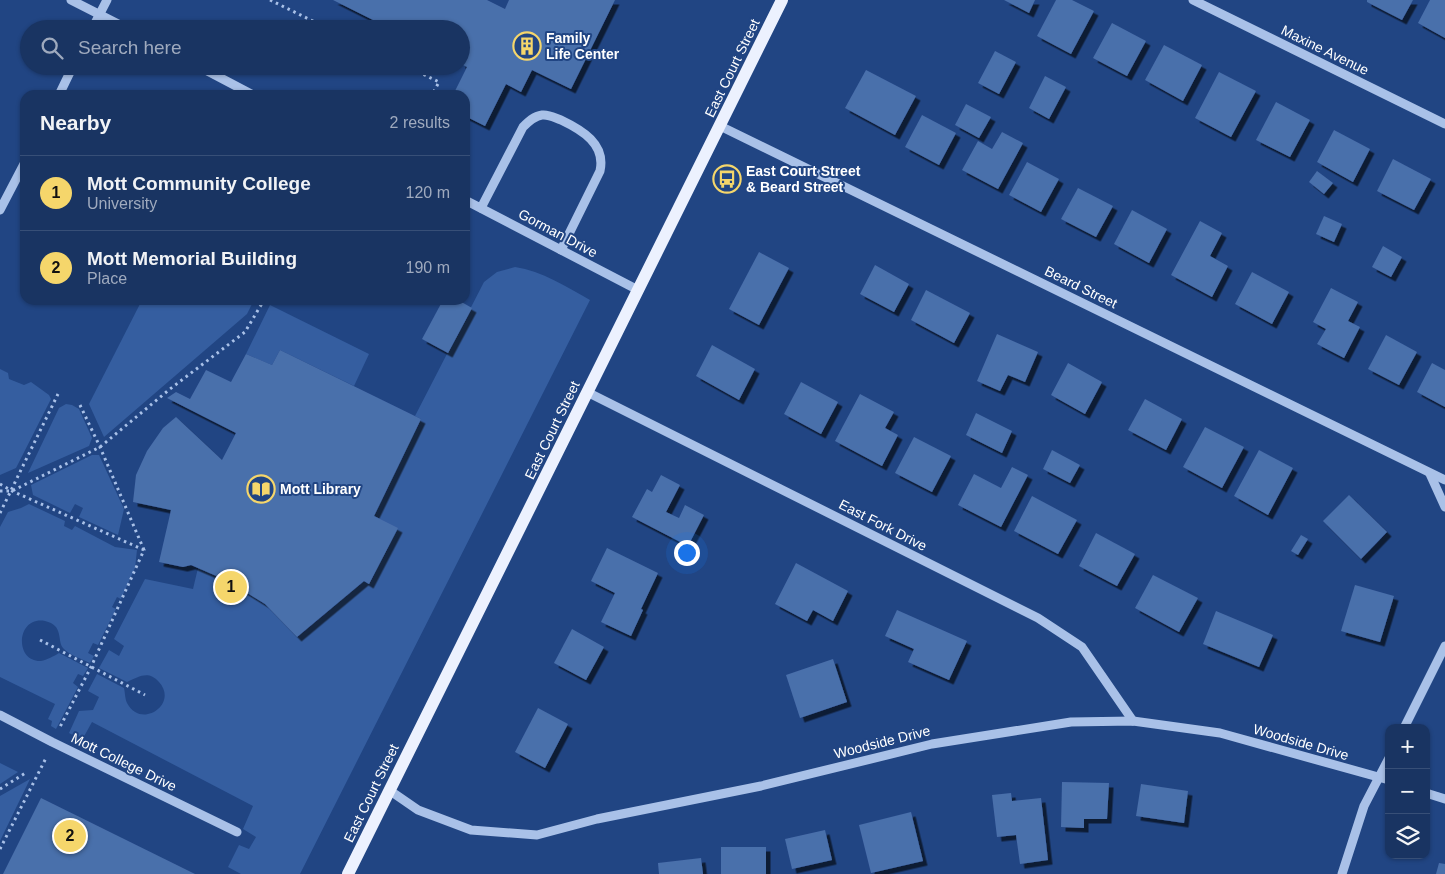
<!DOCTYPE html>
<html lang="en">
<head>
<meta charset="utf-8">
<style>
	:root { --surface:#193462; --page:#263f6b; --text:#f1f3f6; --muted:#9faabe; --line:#374f77; --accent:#f5d66b }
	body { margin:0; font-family:Helvetica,sans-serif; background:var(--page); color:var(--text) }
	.controls { position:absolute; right:15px; bottom:15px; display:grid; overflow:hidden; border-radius:10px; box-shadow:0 1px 4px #0004 }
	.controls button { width:45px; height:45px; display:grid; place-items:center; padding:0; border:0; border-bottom:1px solid var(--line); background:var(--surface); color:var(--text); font:25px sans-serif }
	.you { position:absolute; left:686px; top:552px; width:18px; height:18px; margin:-12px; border:4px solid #fff; border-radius:50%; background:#1a73e8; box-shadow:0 0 0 8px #1a73e833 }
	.badge { display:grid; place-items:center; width:32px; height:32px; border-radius:50%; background:var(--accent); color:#111; font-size:16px; font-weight:700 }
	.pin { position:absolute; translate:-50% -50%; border:2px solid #fff; box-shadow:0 1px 5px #0006 }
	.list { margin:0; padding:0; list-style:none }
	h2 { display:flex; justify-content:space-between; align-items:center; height:65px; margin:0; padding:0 20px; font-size:21px }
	h2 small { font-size:16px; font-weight:400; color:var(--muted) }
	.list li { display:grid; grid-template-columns:32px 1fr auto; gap:15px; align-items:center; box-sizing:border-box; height:75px; padding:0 20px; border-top:1px solid var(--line) }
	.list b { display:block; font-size:19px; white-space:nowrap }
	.list p { margin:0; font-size:16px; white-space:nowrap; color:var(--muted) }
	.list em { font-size:16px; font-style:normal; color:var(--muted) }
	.icon { flex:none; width:28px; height:28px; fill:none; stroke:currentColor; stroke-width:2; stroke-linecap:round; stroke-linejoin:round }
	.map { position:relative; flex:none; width:1445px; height:874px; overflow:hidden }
	.search { position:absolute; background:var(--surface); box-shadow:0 1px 4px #0004; left:20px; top:20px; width:450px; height:55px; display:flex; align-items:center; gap:12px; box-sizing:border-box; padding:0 18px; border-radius:28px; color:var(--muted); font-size:19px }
	.panel { position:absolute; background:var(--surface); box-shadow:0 1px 4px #0004; left:20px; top:90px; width:450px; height:215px; border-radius:15px }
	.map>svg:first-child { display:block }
</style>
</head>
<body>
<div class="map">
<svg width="1445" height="874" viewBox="0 0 1445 874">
	<defs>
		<filter id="shadow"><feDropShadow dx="4.5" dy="4.5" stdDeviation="0" flood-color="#0009"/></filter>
	</defs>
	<rect width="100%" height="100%" fill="#214583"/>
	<g fill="#355ea0">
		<path d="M515 267C542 271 567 287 590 300L300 874H241L228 867 239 845 249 849 256 837 243 829 253 806 92 722 82 740 69 733 79 711 93 710 99 697 88 691 97 674 124 688C125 692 125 699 127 703 141 730 179 704 159 682 148 670 139 677 127 682L99 668 109 650 119 656 124 646 114 639 145 579 193 589 198 568 228 581 265 604 297 637 364 581 374 516 421 419 415 416 484 282 497 272Z"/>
		<polygon points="142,300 254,300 247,314 104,437 89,404"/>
		<polygon points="270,305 369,354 354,386 280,350 272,365 246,354"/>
		<polygon points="0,369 8,373 9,379 24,385 31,382 49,395 51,399 16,468 0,475"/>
		<polygon points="66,404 72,405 79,409 92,438 89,446 28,473 59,408"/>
		<polygon points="92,455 99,455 124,509 118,535 79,517 83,508 75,504 70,513 33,495 31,485"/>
		<path d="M29 504 65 521 64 526 72 530 75 526 115 547 137 550 135 568 121 599 117 597 112 607 116 609 98 645 93 643 88 653 94 656 90 663C82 659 69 655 63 648 57 641 64 625 45 621 16 616 14 662 41 661 47 660 54 656 59 653L88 668 83 676 78 674 73 683 78 687 56 729 51 726 52 721 48 719 55 704 0 677V527L8 512 21 508Z"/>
		<polygon points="0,763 18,772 0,784"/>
		<polygon points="30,779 0,841 0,796"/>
	</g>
	<g fill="#4a6fab" filter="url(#shadow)">
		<polygon points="333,0 487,0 505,9 509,0 615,0 571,89 532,70 521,92 506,84 485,126 465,116 465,95 453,95 467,67 461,64 461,29 391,29"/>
		<polygon points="1004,0 1035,0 1029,13"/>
		<polygon points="1056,0 1072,0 1094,11 1071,54 1037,36"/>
		<polygon points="1367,0 1413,0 1402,20 1367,2"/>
		<polygon points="1430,0 1445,0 1445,38 1418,23"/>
		<polygon points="1112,23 1146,41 1127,76 1093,58"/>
		<polygon points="1164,45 1202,65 1183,101 1145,80"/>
		<polygon points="995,51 1016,62 999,94 978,83"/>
		<polygon points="866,70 916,96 895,135 845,108"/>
		<polygon points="1219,72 1256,91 1231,137 1195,118"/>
		<polygon points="1045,76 1066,87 1049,119 1029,108"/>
		<polygon points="1276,102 1310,120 1290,157 1256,140"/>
		<polygon points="966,104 991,117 979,138 955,125"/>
		<polygon points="922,115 956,133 939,165 905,147"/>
		<polygon points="1334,130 1370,149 1353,182 1317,162"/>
		<polygon points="1002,132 1023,143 998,189 962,170 978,141 992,149"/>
		<polygon points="1393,159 1431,179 1414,210 1377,191"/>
		<polygon points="1027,162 1059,179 1041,212 1009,195"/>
		<polygon points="1317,171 1333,183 1324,194 1309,182"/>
		<polygon points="1078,188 1113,206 1096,237 1061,219"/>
		<polygon points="1132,210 1167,229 1149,263 1114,244"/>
		<polygon points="1324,216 1342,224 1334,242 1316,234"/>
		<polygon points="1200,221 1222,233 1210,256 1228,266 1212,297 1171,275"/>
		<polygon points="1383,246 1402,257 1391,277 1372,267"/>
		<polygon points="759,252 789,268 759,325 729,309"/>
		<polygon points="875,265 909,284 894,312 860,294"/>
		<polygon points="1252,272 1289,292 1272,324 1235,304"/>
		<polygon points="1331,288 1358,302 1348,321 1360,327 1344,358 1317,344 1326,329 1313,322"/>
		<polygon points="926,290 970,313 954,343 911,320"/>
		<polygon points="443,300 458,300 472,308 448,353 422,339"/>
		<polygon points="997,334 1038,352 1025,382 1008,375 1000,391 977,381"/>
		<polygon points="1386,335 1417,352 1399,385 1368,369"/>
		<polygon points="712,345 755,369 739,400 696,376"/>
		<polygon points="280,350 421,419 374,516 398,528 369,584 364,581 297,637 265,604 228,581 191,565 183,567 159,562 171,510 133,502 136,475 147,451 163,428 176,417 222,460 236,433 167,398 176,392 190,399 206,370 231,382 246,354 272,365"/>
		<polygon points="1068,363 1102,382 1085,414 1051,395"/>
		<polygon points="1432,363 1445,370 1445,407 1417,392"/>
		<polygon points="801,382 838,402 821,434 784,414"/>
		<polygon points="860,394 894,412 885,428 898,435 882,466 835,441"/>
		<polygon points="1145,399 1182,419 1166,450 1128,430"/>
		<polygon points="976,413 1012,431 1002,453 966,435"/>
		<polygon points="1205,427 1244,447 1222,488 1183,467"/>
		<polygon points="914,437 951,456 932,492 895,473"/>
		<polygon points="1052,450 1080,465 1070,483 1043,469"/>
		<polygon points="1259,450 1293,468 1268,515 1234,496"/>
		<polygon points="1012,467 1028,475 1001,527 958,505 974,474 1001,488"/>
		<polygon points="661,475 680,485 666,512 679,518 685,505 704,515 688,546 632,517 647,489 652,492"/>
		<polygon points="1349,495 1387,532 1361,559 1323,521"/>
		<polygon points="1032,496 1077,520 1058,554 1014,531"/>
		<polygon points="1096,533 1135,554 1117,586 1079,566"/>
		<polygon points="1301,535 1308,539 1298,555 1291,551"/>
		<polygon points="607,548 658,573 641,609 643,610 631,636 601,622 615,593 591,581"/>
		<polygon points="796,563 848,591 833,621 813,610 807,621 775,604"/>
		<polygon points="1153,575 1198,598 1179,632 1135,608"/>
		<polygon points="1355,585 1394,596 1380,642 1341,631"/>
		<polygon points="897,610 967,641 949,680 908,662 914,649 885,636"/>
		<polygon points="1216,611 1273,635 1259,667 1203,644"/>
		<polygon points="572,629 604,647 586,680 554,663"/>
		<polygon points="833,659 847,702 800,718 786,675"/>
		<polygon points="538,708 568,724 545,768 515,752"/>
		<polygon points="1062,782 1109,783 1107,819 1084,819 1084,828 1061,827"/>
		<polygon points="1141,784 1188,791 1184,823 1136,816"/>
		<polygon points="1011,793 1012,801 1041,798 1048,860 1020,864 1016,835 997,837 992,795"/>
		<polygon points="41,798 195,874 3,874"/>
		<polygon points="911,812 923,861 871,873 859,825"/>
		<polygon points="825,830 832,860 792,869 785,839"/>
		<rect x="721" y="847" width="45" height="27"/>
		<polygon points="701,858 703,874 659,874 658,863"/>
		<polygon points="1439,863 1445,864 1445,874 1436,874"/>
	</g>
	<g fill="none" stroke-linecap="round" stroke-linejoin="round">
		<g stroke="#a9c1e8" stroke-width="3" stroke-dasharray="2.5 4" stroke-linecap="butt">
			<polyline points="270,0 329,29"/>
			<polyline points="406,66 439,82 432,95"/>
			<polyline points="80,405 100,447 144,550"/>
			<polyline points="0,484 12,491 144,550 91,667 60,727"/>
			<polyline points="0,491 12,491 100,447 170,389 245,332 264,300"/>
			<polyline points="0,513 58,394"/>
			<polyline points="40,640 145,695"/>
			<polyline points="0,789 27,772"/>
			<polyline points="0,849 46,758"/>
		</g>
		<g stroke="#a9c1e8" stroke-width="9">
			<polyline points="71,0 128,29"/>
			<polyline points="1193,0 1445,124"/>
			<polyline points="92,29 107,0"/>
			<polyline points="198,66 253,95"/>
			<polyline points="59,95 73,66"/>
			<polyline points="720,126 1445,480"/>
			<polyline points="465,200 638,290"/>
			<path d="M481 208 523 127C528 122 534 116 542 115 549 114 555 118 561 120 582 130 606 144 600 171L561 250"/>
			<polyline points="0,210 25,162"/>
			<polyline points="587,392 1038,618 1082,647 1133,721"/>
			<polyline points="1430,474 1445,507"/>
			<polyline points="0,715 52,742 237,832"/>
			<polyline points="1404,728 1445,646"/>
			<polyline points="389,790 418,810 471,830 537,835 597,819 761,786 932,744 1071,722 1133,721 1220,733 1389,780"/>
			<polyline points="1426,793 1445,799"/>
			<polyline points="1342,874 1364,806 1389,758"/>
		</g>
		<polyline stroke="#ecf1fe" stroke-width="12" points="348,874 782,0"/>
	</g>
	<defs>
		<g id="building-ring" transform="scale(1.4375)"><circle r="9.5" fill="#214583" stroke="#f5d66b" stroke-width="1.5"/><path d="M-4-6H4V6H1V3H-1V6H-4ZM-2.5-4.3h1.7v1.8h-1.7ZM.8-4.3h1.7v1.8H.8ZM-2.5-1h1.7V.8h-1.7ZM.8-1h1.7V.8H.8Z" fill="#f5d66b"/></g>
		<g id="bus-ring" transform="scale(1.4375)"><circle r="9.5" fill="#214583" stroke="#f5d66b" stroke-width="1.5"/><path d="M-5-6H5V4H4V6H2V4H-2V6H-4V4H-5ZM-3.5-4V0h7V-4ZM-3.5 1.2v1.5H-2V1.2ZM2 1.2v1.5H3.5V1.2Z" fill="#f5d66b"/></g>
		<g id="library-ring" transform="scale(1.4375)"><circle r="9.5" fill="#214583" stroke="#f5d66b" stroke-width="1.5"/><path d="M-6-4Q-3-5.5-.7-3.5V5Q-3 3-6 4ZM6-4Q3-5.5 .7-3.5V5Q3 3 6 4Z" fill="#f5d66b"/></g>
	</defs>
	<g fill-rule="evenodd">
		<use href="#building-ring" x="527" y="46"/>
		<use href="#bus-ring" x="727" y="179"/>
		<use href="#library-ring" x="261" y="489"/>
	</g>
	<g text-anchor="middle" stroke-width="4" stroke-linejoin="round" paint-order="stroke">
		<g font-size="14" font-weight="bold" fill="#fff" stroke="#214583" text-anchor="start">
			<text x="546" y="43">Family<tspan x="546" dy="16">Life Center</tspan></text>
			<text x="746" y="176">East Court Street<tspan x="746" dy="16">&amp; Beard Street</tspan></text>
			<text x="280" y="494">Mott Library</text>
		</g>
		<g font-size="14" fill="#fff" stroke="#214583">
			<text transform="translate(1325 50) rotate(26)" y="5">Maxine Avenue</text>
			<text transform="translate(732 68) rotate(-64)" y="5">East Court Street</text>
			<text transform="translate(558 233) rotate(28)" y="5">Gorman Drive</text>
			<text transform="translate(1081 287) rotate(26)" y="5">Beard Street</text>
			<text transform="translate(552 430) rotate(-64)" y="5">East Court Street</text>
			<text transform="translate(883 525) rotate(27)" y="5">East Fork Drive</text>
			<text transform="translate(882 742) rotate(-14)" y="5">Woodside Drive</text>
			<text transform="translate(1301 742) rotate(16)" y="5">Woodside Drive</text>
			<text transform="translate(124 762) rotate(26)" y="5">Mott College Drive</text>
			<text transform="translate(371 793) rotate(-64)" y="5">East Court Street</text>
		</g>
	</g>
</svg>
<div class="controls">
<button>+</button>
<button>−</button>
<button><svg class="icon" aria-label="layers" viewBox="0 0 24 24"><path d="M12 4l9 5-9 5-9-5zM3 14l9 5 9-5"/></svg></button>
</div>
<div class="you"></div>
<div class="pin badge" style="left:231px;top:587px">1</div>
<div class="pin badge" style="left:70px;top:836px">2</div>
<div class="search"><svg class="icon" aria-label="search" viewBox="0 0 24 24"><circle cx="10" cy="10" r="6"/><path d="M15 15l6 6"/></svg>Search here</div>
<section class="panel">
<h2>Nearby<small>2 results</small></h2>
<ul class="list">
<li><span class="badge">1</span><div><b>Mott Community College</b><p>University</p></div><em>120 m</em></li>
<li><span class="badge">2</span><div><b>Mott Memorial Building</b><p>Place</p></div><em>190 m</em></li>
</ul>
</section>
</div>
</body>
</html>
